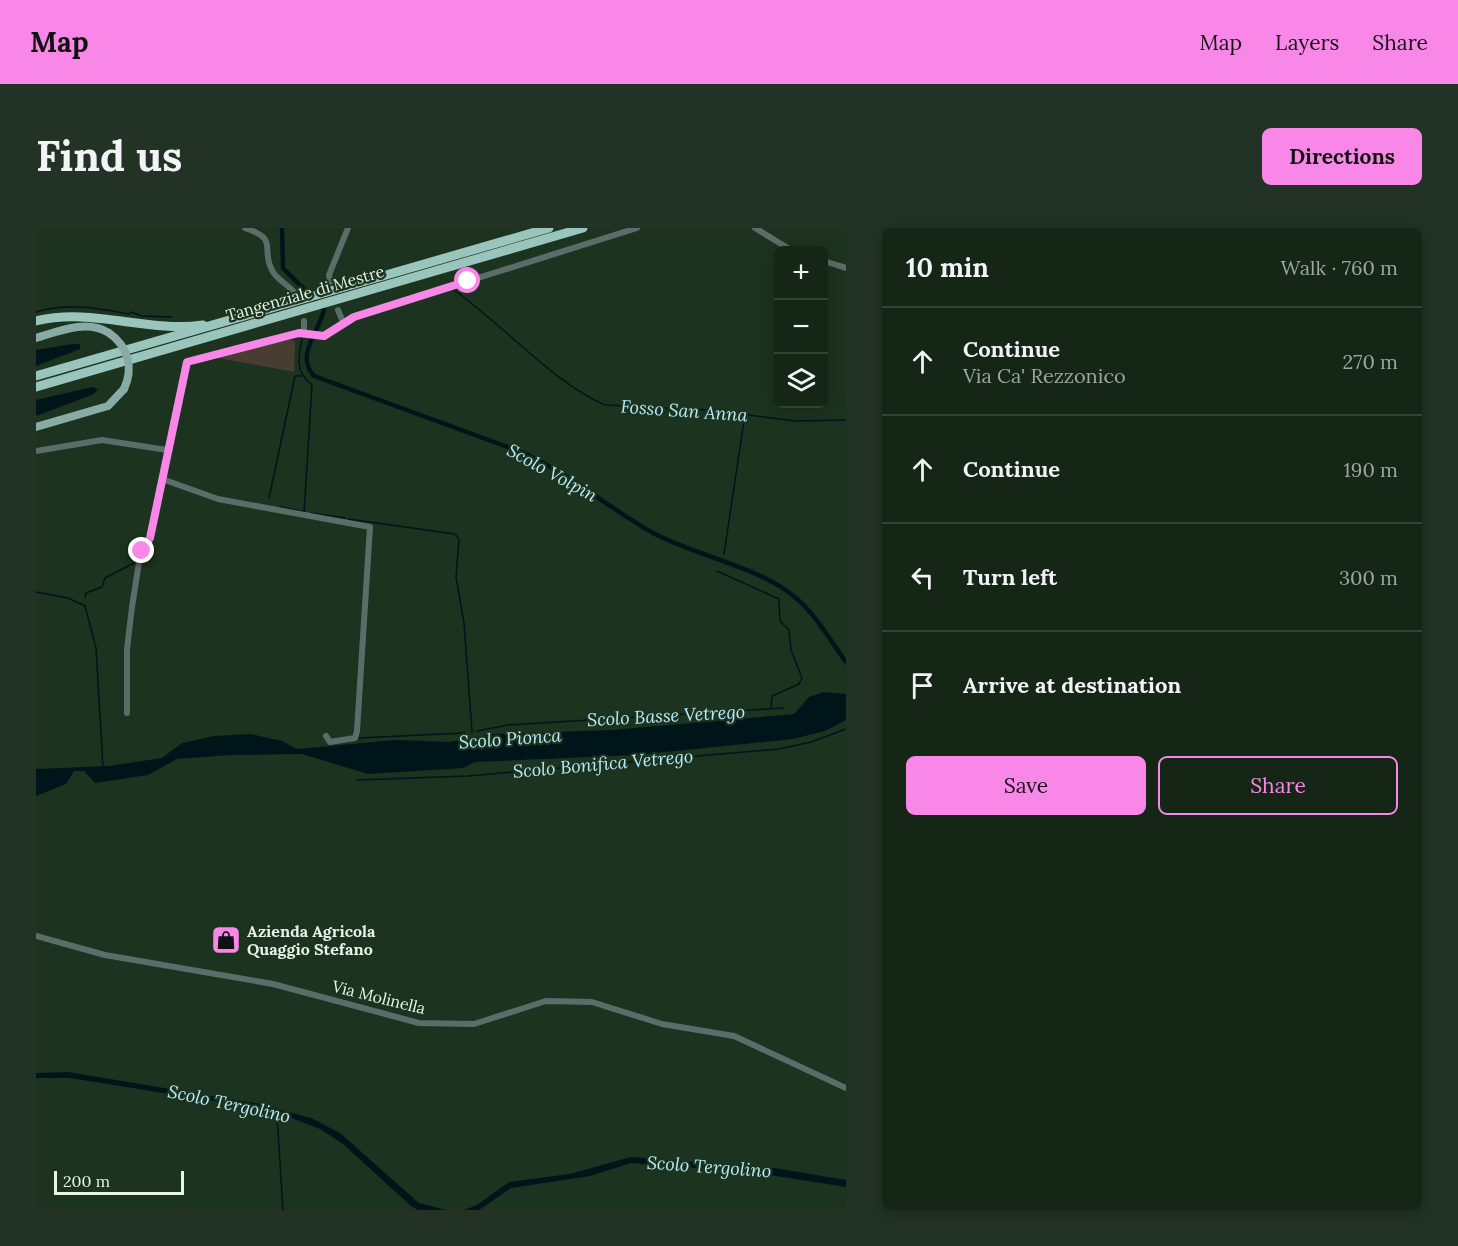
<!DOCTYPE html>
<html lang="en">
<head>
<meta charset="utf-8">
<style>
	:root { --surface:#152617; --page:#223224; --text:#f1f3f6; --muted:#9da5a1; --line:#344336; --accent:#f987e8 }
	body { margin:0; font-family:Lora,serif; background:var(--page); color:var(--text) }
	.controls { position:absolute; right:18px; top:18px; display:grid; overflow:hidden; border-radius:9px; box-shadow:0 3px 15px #0003 }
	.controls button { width:54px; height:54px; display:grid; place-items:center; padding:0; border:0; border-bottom:2px solid var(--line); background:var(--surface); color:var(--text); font:30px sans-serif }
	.scale { position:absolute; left:18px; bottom:15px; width:130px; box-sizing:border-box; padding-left:6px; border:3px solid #e6f4e7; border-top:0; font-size:16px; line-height:21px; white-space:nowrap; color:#e6f4e7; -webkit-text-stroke:4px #1c331f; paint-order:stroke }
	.stop { position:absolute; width:18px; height:18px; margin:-14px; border:4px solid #f987e8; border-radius:50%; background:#fff }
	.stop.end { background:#f987e8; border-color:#fff; box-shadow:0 2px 6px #0008 }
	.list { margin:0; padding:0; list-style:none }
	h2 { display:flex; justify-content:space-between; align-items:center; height:78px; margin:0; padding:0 24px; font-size:26px }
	h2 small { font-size:20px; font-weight:400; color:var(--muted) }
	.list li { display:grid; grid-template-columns:39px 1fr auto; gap:18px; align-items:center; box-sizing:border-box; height:108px; padding:0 24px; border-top:2px solid var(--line) }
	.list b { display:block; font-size:22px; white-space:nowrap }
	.list p { margin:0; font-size:20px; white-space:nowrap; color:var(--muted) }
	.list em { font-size:20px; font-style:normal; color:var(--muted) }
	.actions { display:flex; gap:12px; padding:18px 24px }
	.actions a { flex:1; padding:14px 0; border:2px solid var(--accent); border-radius:9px; text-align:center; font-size:21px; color:var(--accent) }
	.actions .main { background:var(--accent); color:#111 }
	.icon { flex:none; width:33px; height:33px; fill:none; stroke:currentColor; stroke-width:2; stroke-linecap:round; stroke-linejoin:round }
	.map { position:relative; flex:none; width:810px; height:982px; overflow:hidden; border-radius:9px }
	header { display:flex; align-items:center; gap:36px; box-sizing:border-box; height:84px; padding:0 30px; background:var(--accent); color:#111 }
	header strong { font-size:28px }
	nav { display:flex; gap:33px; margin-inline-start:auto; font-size:21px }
	.intro { display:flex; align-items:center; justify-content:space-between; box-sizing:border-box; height:144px; padding:0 36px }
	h1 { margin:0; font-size:42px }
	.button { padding:15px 27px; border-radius:9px; background:var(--accent); color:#111; font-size:21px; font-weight:700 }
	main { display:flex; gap:36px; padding:0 36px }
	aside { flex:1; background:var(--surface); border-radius:9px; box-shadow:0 3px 15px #0003 }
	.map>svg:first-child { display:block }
</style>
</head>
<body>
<header>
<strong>Map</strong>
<nav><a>Map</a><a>Layers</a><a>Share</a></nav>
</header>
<div class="intro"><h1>Find us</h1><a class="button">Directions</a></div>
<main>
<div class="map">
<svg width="810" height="982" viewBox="0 0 810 982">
	<rect width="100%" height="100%" fill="#1c331f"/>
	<polygon fill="#473e31" points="254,112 259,113 258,144 177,129"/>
	<g fill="#00151a">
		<polygon points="37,116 44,116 44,121 0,138 0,122"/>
		<polygon points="56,159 62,161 58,166 0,188 0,172"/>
		<polygon points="788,464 810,466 810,492 789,503 757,511 600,527 439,534 427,540 332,546 266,526 193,527 141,531 112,547 59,555 48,543 38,543 30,556 0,568 0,541 73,538 126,530 146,515 178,508 215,506 246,513 261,521 359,512 413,514 458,506 576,502 758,486 773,469"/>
		<polygon points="32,844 224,876 275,890 304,905 383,975 410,982 382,982 375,978 307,916 284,901 258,891 215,879 34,850 0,850 0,845"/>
		<polygon points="595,929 739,940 810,952 810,959 722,945 595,935 554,948 475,960 443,982 428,982 441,977 473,954 534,946"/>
	</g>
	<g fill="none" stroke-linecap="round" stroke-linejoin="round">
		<g stroke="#00151a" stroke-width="1.5">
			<path d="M418 62C465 95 519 156 569 177L672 182 759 193 810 192"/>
			<path d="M0 84C31 74 63 81 93 86L96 84 105 88 135 89"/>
			<path d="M266 111C262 131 259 143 276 157L268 284"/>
			<polyline points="233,270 259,148 265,148"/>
			<polyline points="244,279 270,284"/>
			<polyline points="275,285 309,290"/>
			<polyline points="312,291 419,306 423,311 420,349 428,395 436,504"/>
			<polyline points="688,326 709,186"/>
			<polyline points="681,343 743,371 744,393 753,402 755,422 766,450 763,456 736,468 735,479"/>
			<polyline points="0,364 32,370 49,378 60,420 67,539"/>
			<polyline points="49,369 50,365 66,359 69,350 98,335"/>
			<polyline points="441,503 472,497 748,480"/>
			<polyline points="323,510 429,505"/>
			<polyline points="321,552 432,548 743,521 775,514 810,501"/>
			<polyline points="241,887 247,982"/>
		</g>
		<path stroke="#00151a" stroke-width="4.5" d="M246 0 247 40 288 81C285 102 258 126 278 148L488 225C534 247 573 280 617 305 658 327 721 339 755 366 778 383 793 411 810 434"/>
		<g stroke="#5b6d69" stroke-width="6">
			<path d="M209 0C245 12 223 21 237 44 242 52 252 57 258 64"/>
			<polyline points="719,0 755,22"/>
			<polyline points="788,33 810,40"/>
			<polyline points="294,54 293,47 312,0"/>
			<polyline points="302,82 307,94"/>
			<polyline points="268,93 268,105"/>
			<polyline points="0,223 66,212 131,222"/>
			<polyline points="126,251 182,271 334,299 321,503 319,510 294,514 290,508"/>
			<polyline points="91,485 91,421 96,379 104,328 114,311 151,134 263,105 288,108 318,89 601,0"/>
			<polyline points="0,708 69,727 237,756 383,795 438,796 510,773 556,774 626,796 698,808 810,860"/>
		</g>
		<g stroke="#88aca5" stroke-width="8">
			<path d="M0 110C23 103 51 91 73 105"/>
			<polyline points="0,199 72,178 88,161"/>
		</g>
		<g stroke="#99c5bc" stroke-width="9">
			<path d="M0 93C56 79 111 105 167 97"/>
			<polyline points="0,148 513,0"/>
			<polyline points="0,159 547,0"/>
		</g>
		<path stroke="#88aca5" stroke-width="8" d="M73 105C92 118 98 140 88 161"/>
	</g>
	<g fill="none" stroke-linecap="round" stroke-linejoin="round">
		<polyline stroke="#f987e8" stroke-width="8" points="106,323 114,310 151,134 263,105 288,108 318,89 432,53"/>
	</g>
	<defs>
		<g id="shop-square" transform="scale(1.5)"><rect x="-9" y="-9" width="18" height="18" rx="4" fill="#f987e8" stroke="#1c331f"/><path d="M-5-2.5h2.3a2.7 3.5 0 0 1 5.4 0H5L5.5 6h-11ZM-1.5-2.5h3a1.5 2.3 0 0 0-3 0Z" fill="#111"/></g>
	</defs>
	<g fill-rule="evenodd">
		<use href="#shop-square" x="190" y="712"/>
	</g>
	<g text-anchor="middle" stroke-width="4.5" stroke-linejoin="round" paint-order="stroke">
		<g font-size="16" fill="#e6f4e7" stroke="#1c331f">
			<text transform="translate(269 65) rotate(-16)" y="6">Tangenziale di Mestre</text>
			<text transform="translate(343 769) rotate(14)" y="6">Via Molinella</text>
		</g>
		<g font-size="16" font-weight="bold" fill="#e6f4e7" stroke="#1c331f" text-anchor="start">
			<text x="211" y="709">Azienda Agricola<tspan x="211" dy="18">Quaggio Stefano</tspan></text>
		</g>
		<g font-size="18" font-style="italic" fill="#b8ebf9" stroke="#1c331f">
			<text transform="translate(648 183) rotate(4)" y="6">Fosso San Anna</text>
			<text transform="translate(516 245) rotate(29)" y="6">Scolo Volpin</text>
			<text transform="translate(630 488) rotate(-3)" y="6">Scolo Basse Vetrego</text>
			<text transform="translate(474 511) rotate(-4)" y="6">Scolo Pionca</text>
			<text transform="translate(567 536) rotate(-5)" y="6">Scolo Bonifica Vetrego</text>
			<text transform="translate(193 876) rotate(12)" y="6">Scolo Tergolino</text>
			<text transform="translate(673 939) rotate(4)" y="6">Scolo Tergolino</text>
		</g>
	</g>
</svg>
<div class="controls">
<button>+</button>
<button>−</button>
<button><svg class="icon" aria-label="layers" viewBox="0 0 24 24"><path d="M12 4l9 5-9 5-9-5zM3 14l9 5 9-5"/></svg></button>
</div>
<div class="scale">200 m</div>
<div class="stop" style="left:432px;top:53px"></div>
<div class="stop end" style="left:106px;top:323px"></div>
</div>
<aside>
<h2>10 min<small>Walk · 760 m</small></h2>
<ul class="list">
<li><svg class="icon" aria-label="ahead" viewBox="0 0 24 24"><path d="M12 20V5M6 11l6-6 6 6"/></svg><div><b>Continue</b><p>Via Ca' Rezzonico</p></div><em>270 m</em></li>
<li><svg class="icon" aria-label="ahead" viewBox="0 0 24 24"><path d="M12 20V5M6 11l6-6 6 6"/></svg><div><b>Continue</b></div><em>190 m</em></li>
<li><svg class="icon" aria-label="left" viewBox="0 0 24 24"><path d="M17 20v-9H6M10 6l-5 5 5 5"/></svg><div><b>Turn left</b></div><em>300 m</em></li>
<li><svg class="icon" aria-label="arrive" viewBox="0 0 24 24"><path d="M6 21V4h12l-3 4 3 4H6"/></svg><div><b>Arrive at destination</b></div></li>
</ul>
<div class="actions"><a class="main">Save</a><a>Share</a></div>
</aside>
</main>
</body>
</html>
